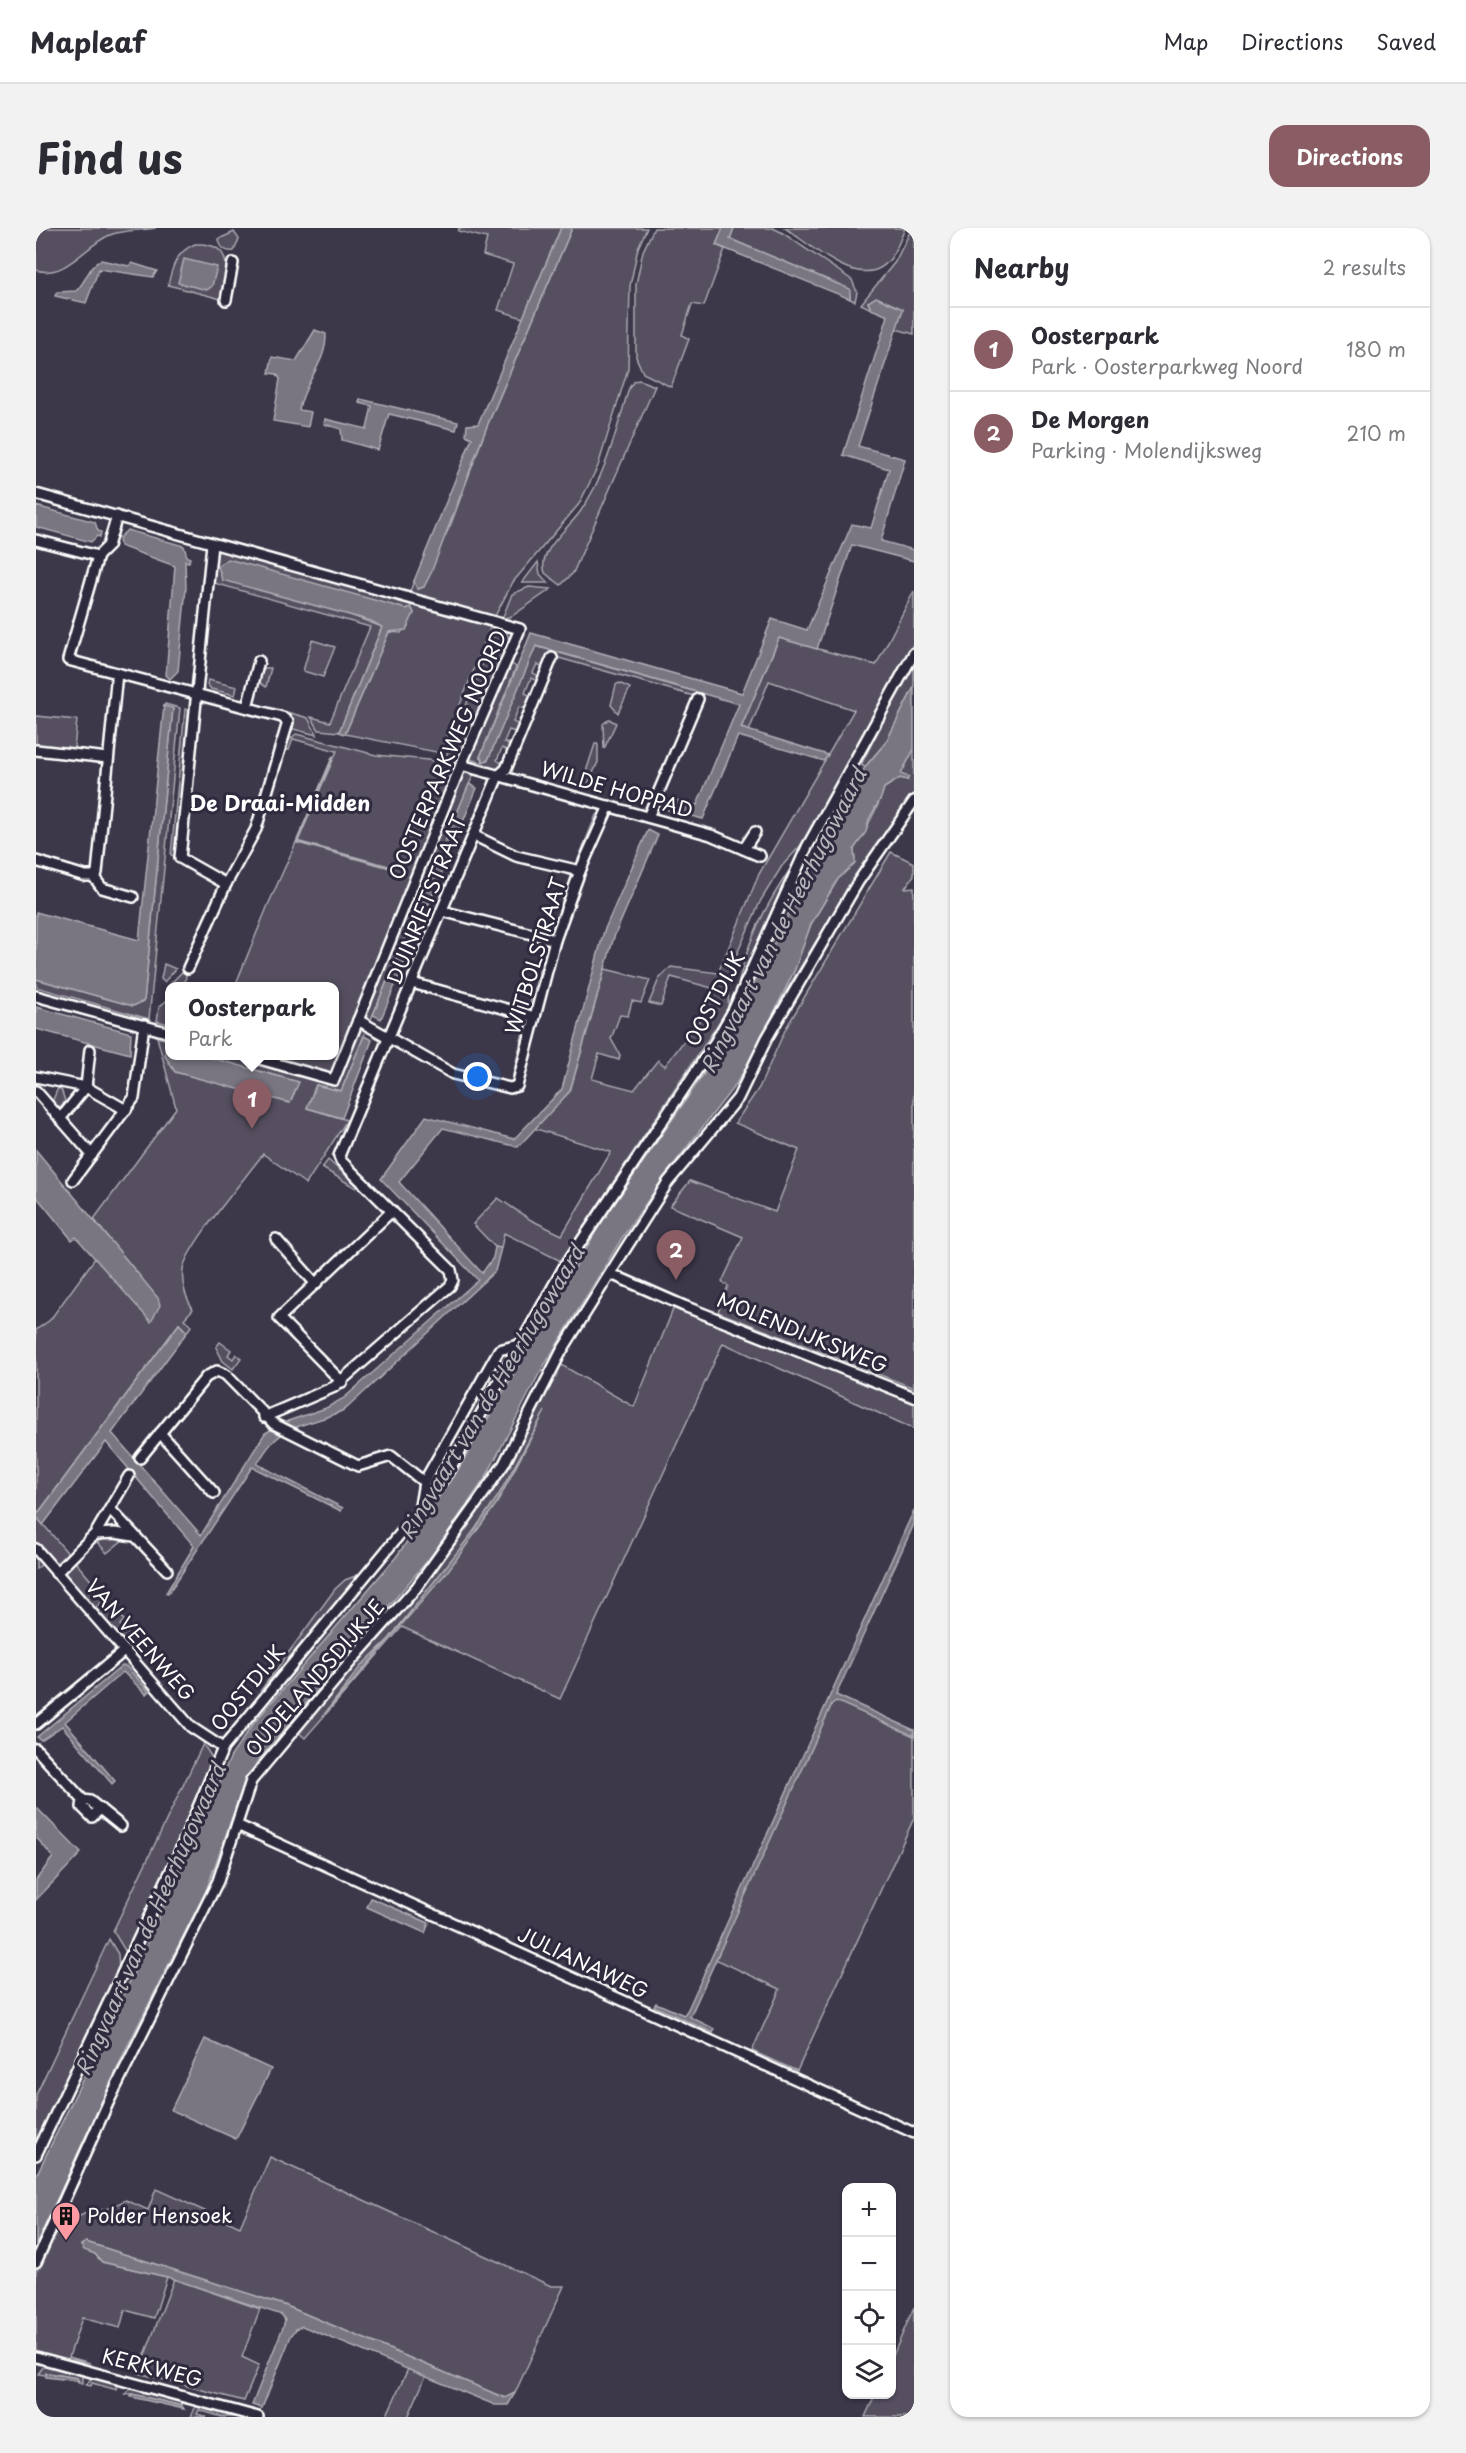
<!DOCTYPE html>
<html lang="en">
<head>
<meta charset="utf-8">
<style>
	:root { --surface:#fff; --page:#f2f2f3; --text:#2b2b33; --muted:#7c7c81; --line:#e1e1e2; --accent:#8a5d65 }
	body { margin:0; font-family:"Playpen Sans",sans-serif; background:var(--page); color:var(--text) }
	.controls { position:absolute; right:18px; bottom:18px; display:grid; overflow:hidden; border-radius:12px; box-shadow:0 2px 4px #0004 }
	.controls button { width:54px; height:54px; display:grid; place-items:center; padding:0; border:0; border-bottom:2px solid var(--line); background:var(--surface); color:var(--text); font:30px sans-serif }
	.you { position:absolute; left:442px; top:849px; width:21px; height:21px; margin:-15px; border:4px solid #fff; border-radius:50%; background:#1a73e8; box-shadow:0 0 0 9px #1a73e833 }
	.badge { display:grid; place-items:center; width:39px; height:39px; border-radius:50%; background:var(--accent); color:#fff; font-size:20px; font-weight:700 }
	.pin { position:absolute; translate:-50% -50px; filter:drop-shadow(0 2px 3px #0008) }
	.pin::after { content:''; position:absolute; top:32px; width:21px; height:18px; background:inherit; clip-path:polygon(0 0,100% 0,50% 100%) }
	.popup { position:absolute; left:129px; top:754px; width:174px; height:78px; box-sizing:border-box; display:grid; place-content:center; border-radius:12px; background:var(--surface); filter:drop-shadow(0 2px 4px #0005); font-size:20px; white-space:nowrap; color:var(--muted) }
	.popup b { font-size:22px; color:var(--text) }
	.popup::after { content:''; position:absolute; left:50%; top:100%; margin-left:-12px; border:12px solid transparent; border-top-color:var(--surface) }
	.list { margin:0; padding:0; list-style:none }
	h2 { display:flex; justify-content:space-between; align-items:center; height:78px; margin:0; padding:0 24px; font-size:26px }
	h2 small { font-size:20px; font-weight:400; color:var(--muted) }
	.list li { display:grid; grid-template-columns:39px 1fr auto; gap:18px; align-items:center; box-sizing:border-box; height:84px; padding:0 24px; border-top:2px solid var(--line) }
	.list b { display:block; font-size:22px; white-space:nowrap }
	.list p { margin:0; font-size:20px; white-space:nowrap; color:var(--muted) }
	.list em { font-size:20px; font-style:normal; color:var(--muted) }
	.icon { flex:none; width:33px; height:33px; fill:none; stroke:currentColor; stroke-width:2; stroke-linecap:round; stroke-linejoin:round }
	.map { position:relative; flex:none; width:878px; height:2189px; overflow:hidden; border-radius:18px }
	header { display:flex; align-items:center; gap:36px; box-sizing:border-box; height:84px; padding:0 30px; background:var(--surface); border-bottom:2px solid var(--line) }
	header strong { font-size:28px }
	nav { display:flex; gap:33px; margin-inline-start:auto; font-size:21px }
	.intro { display:flex; align-items:center; justify-content:space-between; box-sizing:border-box; height:144px; padding:0 36px }
	h1 { margin:0; font-size:42px }
	.button { padding:15px 27px; border-radius:18px; background:var(--accent); color:#fff; font-size:21px; font-weight:700 }
	main { display:flex; gap:36px; padding:0 36px }
	aside { flex:1; background:var(--surface); border-radius:18px; box-shadow:0 2px 4px #0004 }
	.map>svg:first-child { display:block }
</style>
</head>
<body>
<header>
<strong>Mapleaf</strong>
<nav><a>Map</a><a>Directions</a><a>Saved</a></nav>
</header>
<div class="intro"><h1>Find us</h1><a class="button">Directions</a></div>
<main>
<div class="map">
<svg width="878" height="2189" viewBox="0 0 878 2189">
	<rect width="100%" height="100%" fill="#3c3749"/>
	<filter id="ink" filterUnits="userSpaceOnUse"><feTurbulence type="fractalNoise" baseFrequency=".0167" numOctaves="2"/><feDisplacementMap in="SourceGraphic" scale="12" xChannelSelector="R" yChannelSelector="G"/><feConvolveMatrix kernelMatrix="1 2 1 2 8 2 1 2 1" color-interpolation-filters="sRGB"/></filter>
	<g filter="url(#ink)">
		<g fill="#555060" stroke="#aaa8b0" stroke-width="1.5">
			<path d="M0 0H120C105 3 89 1 74 7 49 17 30 51 0 42Z"/>
			<polygon points="423,0 525,0 487,90 462,82 477,36 447,27 451,10 422,3"/>
			<polygon points="536,0 611,0 602,20 594,58 592,141 562,238 543,276 477,354 459,388 373,366 378,353 383,361 415,296 451,198"/>
			<polygon points="618,0 687,0 680,17 689,21 668,78 656,76 646,107 653,111 635,159 607,145 600,129 600,56 607,23"/>
			<polygon points="698,0 737,0 745,4 816,52 821,64 819,73 814,71 813,61 694,11"/>
			<path d="M749 0H869C865 10 861 21 855 30 827 68 774 16 749 0Z"/>
			<polygon points="876,0 878,0 878,106 860,101 867,81 832,74 835,81 825,76 859,34"/>
			<path d="M198 4 203 11 198 23C189 24 184 19 183 11Z"/>
			<path d="M159 16C199 14 191 44 185 71L132 57C136 39 140 24 159 16Z"/>
			<path d="M603 152 619 158 537 345 525 357 509 345C501 323 532 301 544 284 570 247 580 203 593 160L598 153Z"/>
			<polygon points="180,320 455,398 405,525 309,506 353,404 365,405 378,385 375,379 370,381 187,335 185,338 346,399 303,504 283,502 275,489 294,494 334,399 178,355"/>
			<polygon points="502,334 504,346 512,355 486,355"/>
			<polygon points="493,359 515,361 476,388 466,391 476,366"/>
			<polygon points="878,363 878,414 854,463 767,615 746,638 725,672 699,730 693,755 692,781 525,1033 468,1005 465,1020 459,1019 437,996 462,970 495,992 526,1007 575,924 497,900 534,863 569,741 614,752 605,775 596,773 592,788 584,787 575,811 584,827 583,832 563,826 556,851 598,862 622,832 629,838 663,793 676,760 635,749 625,778 613,775 623,751 635,739 682,745 723,646 818,482 733,453 713,503 705,500 743,410 840,437"/>
			<polygon points="461,399 469,401 474,413 424,532 421,534 409,531"/>
			<polygon points="276,412 299,419 287,449 267,443"/>
			<polygon points="499,418 667,466 665,470 512,427 507,439 501,436 497,445 503,448 501,453 495,450 489,465 495,468 489,481 483,479 477,494 483,497 479,504 473,502 468,514 474,517 472,523 466,520 461,532 467,536 459,542 448,539 449,536 434,531 473,434 480,439 444,529 452,532"/>
			<polygon points="878,432 878,459 850,514 829,539 825,537"/>
			<polygon points="228,440 235,440 230,459 223,454"/>
			<polygon points="172,452 201,459 199,467 175,461 171,456"/>
			<polygon points="583,455 594,460 582,485 575,477 580,457"/>
			<polygon points="129,476 144,480 113,791 0,759 0,751 97,778 108,773 137,481 128,478"/>
			<polygon points="149,481 154,483 140,629 135,627"/>
			<polygon points="251,484 272,490 281,507 257,501 256,490"/>
			<polygon points="0,488 41,492 38,521 0,517"/>
			<polygon points="573,491 580,495 568,521 567,496"/>
			<path d="M260 506 340 527 392 532 438 545 305 863 280 857 271 880 311 892 270 956 227 926C210 949 151 1018 147 1041 145 1055 149 1068 157 1081L148 1091 155 1098 151 1104 143 1096 0 1288V1102L14 1092 73 1011 58 991 140 880 121 809 133 812 134 828H298V758H199L232 677 301 523 257 511 253 522 249 521 251 514Z"/>
			<polygon points="559,516 562,516 562,534 552,556 546,556"/>
			<path d="M878 521V567L829 633 733 791 759 741 775 696 802 651 819 631 818 621C827 606 844 576 848 560L864 550 871 552 865 546Z"/>
			<polygon points="560,587 564,589 545,635 541,634"/>
			<polygon points="855,624 878,635 878,647 869,660 878,659 878,1160 682,1084 692,1058 686,1054 707,1009 634,978 654,953 739,984 763,922 699,895 723,860 750,800"/>
			<path d="M759 634 700 768C708 717 730 676 759 634Z"/>
			<polygon points="507,730 510,731 496,780 493,779"/>
			<polygon points="128,736 140,741 128,754 125,751"/>
			<polygon points="146,744 150,746 149,758 134,758 133,771 131,770 131,759"/>
			<polygon points="130,773 133,776 133,796 121,793 123,779"/>
			<polygon points="488,800 491,800 480,848 477,847"/>
			<polygon points="22,860 25,861 29,873 24,881 16,874"/>
			<polygon points="292,932 322,958 320,960 286,940"/>
			<polygon points="638,1079 878,1174 878,1201 687,1115 524,1471 366,1399 269,1510 262,1504 322,1432 366,1384 399,1339 524,1136 598,1179"/>
			<polygon points="184,1114 195,1122 192,1127 197,1131 200,1126 205,1130 197,1141 187,1133 180,1119"/>
			<polygon points="0,1288 70,1370 57,1382 14,1330 0,1341"/>
			<polygon points="72,1309 88,1311 71,1325 61,1314"/>
			<polygon points="327,1345 223,1465 299,1361 309,1352"/>
			<polygon points="73,1374 88,1392 84,1397 94,1408 87,1415 60,1385"/>
			<polygon points="796,1468 878,1504 878,1590 761,1843 716,1823 744,1761 677,1730"/>
			<polygon points="167,1516 177,1531 134,1635 91,1726 77,1703"/>
			<polygon points="73,1711 82,1726 83,1743 0,1918 0,1867"/>
			<polygon points="234,1929 515,2058 528,2058 479,2165 469,2170 248,2077 50,2014 45,2018 59,2026 66,2034 131,2049 118,2090 89,2082 84,2100 46,2090 33,2129 54,2135 0,2125 0,2043 20,2000 58,1981 68,1982 90,1972 112,1982 120,1961 204,1999"/>
			<polygon points="138,2051 224,2081 206,2129 223,2137 208,2173 102,2145"/>
			<polygon points="878,2079 878,2189 829,2189 839,2167 856,2166 856,2130"/>
			<polygon points="10,2135 46,2145 46,2156 42,2155 41,2150 13,2145 9,2147 2,2146"/>
			<polygon points="372,2141 390,2148 372,2189 350,2189"/>
			<polygon points="57,2148 79,2153 81,2162 56,2155 55,2158 50,2157"/>
			<polygon points="97,2159 145,2168 146,2178 96,2166 89,2166"/>
			<polygon points="160,2177 211,2189 186,2189 163,2182 161,2186 171,2189 155,2189"/>
		</g>
		<g fill="#797682" stroke="#afadb4" stroke-width="1.5">
			<polygon points="525,0 536,0 451,198 395,345 388,359 381,361 378,353 436,210 430,207 431,197 442,196"/>
			<polygon points="687,0 698,0 694,11 814,61 814,71 680,17"/>
			<polygon points="148,31 181,39 176,58 171,62 142,55"/>
			<path d="M65 32 93 38 96 35 121 43 117 49 63 41 50 75 19 68 21 64 40 63C51 53 52 38 65 32Z"/>
			<polygon points="840,69 867,81 822,218 869,231 845,313 878,322 878,333 816,317 781,421 743,410 705,500 792,527 788,533 702,508 667,591 632,582 635,571 661,577 703,476 500,418 452,532 446,534 447,531 444,529 495,405 706,465 736,391 771,402 816,296 835,300 853,241 807,227 852,88 835,81 832,74"/>
			<path d="M279 102 290 106C291 135 268 153 263 182L275 184 272 199 237 193 244 151 241 146 233 145 236 129 260 133Z"/>
			<polygon points="324,171 422,194 420,202 353,186 342,222 306,212 305,201 288,196 289,191 331,201 336,178 323,175"/>
			<polygon points="0,278 59,294 62,303 65,304 64,309 61,308 55,314 0,299"/>
			<polygon points="91,302 148,318 151,329 154,330 153,334 149,333 150,360 142,443 134,451 130,447 139,338 84,318 83,310"/>
			<polygon points="192,331 370,381 375,379 378,385 370,402 353,404 309,506 303,504 346,399 335,393 186,352 182,338"/>
			<polygon points="878,459 878,521 865,546 873,549 871,552 864,550 848,560 845,570 833,591 830,604 818,621 819,635 802,651 775,696 759,741 716,830 700,856 631,945 586,1010 503,1146 450,1249 397,1326 221,1534 205,1564 170,1663 90,1821 0,2017 0,1948 94,1753 195,1528 217,1496 360,1329 422,1242 563,998 689,815 792,605 829,539 850,514"/>
			<polygon points="128,478 137,480 108,773 97,778 0,751 0,684 103,712"/>
			<polygon points="433,556 441,560 345,791 337,787"/>
			<path d="M612 602 622 607 578 709 534 863 482 919 407 900 363 954 446 1045 457 1030 459 1019 465 1020 459 1043 311 1180C289 1194 257 1194 238 1213 231 1219 226 1229 221 1236L307 1280 305 1283 216 1239 132 1366 130 1365 158 1318 70 1214 7 1297 0 1288 143 1096 151 1104 76 1205 165 1307 229 1205 252 1193 290 1180 308 1170 442 1052 345 951 390 888 478 911 526 861 568 703Z"/>
			<polygon points="0,779 95,805 94,826 0,801"/>
			<polygon points="328,808 336,812 306,890 271,880 280,857 305,863"/>
			<polygon points="130,816 133,817 134,828 169,828 263,854 254,875 139,844 129,828"/>
			<polygon points="0,922 122,1070 124,1077 115,1094 40,1009 36,1012 0,968"/>
			<polygon points="509,1183 461,1275 411,1344 287,1488 325,1438 353,1411 437,1304 462,1268"/>
			<polygon points="878,1282 878,1296 800,1467 878,1502 878,1508 800,1473 796,1476 654,1789 679,1801 677,1805 618,1778 620,1775 648,1787 652,1781"/>
			<polygon points="86,1438 90,1438 113,1463 110,1466 87,1444 29,1494 79,1553 76,1556 26,1498 5,1512 1,1509"/>
			<polygon points="0,1579 45,1625 0,1672 0,1652 17,1629 0,1609"/>
			<polygon points="335,1670 393,1695 389,1705 331,1679"/>
			<polygon points="169,1811 235,1841 200,1911 135,1882"/>
			<polygon points="50,2014 248,2077 469,2170 479,2165 472,2177 459,2177 266,2098 260,2101 255,2108 226,2180 216,2177 247,2099 249,2092 246,2087 131,2049 66,2034 59,2026 48,2022 45,2017"/>
			<polygon points="10,2145 41,2150 43,2153 10,2149"/>
			<polygon points="96,2166 146,2178 148,2181 95,2169"/>
		</g>
		<g fill="none" stroke-linecap="round" stroke-linejoin="round">
			<polyline stroke="#afadb4" stroke-width="3" points="297,529 261,614 357,640"/>
			<g stroke="#fff" stroke-width="14">
				<g id="minor">
					<polyline points="190,72 197,35"/>
					<polyline points="0,266 484,401 425,537 298,852 213,828"/>
					<polyline points="0,312 62,328 72,318 81,288"/>
					<polyline points="176,316 144,630 190,656"/>
					<polyline points="62,328 32,432 246,489 252,494 220,601 190,656 152,740"/>
					<polyline points="211,479 223,433"/>
					<polyline points="0,522 72,530"/>
					<polyline points="425,537 675,607 724,628"/>
					<polyline points="612,589 662,471"/>
					<polyline points="437,607 480,628 544,643"/>
					<polyline points="708,621 719,604"/>
					<polyline points="0,633 49,648 57,648 61,645 81,445"/>
					<polyline points="57,648 66,660 97,669"/>
					<polyline points="406,683 519,712"/>
					<polyline points="376,755 499,789"/>
					<polyline points="0,768 134,805"/>
					<polyline points="322,792 417,846 474,860 481,858 519,712 544,643 573,578"/>
					<polyline points="0,849 50,859 90,882"/>
					<polyline points="0,863 56,927"/>
					<polyline points="24,891 50,859 54,822"/>
					<polyline points="37,952 98,870 108,797"/>
					<polyline points="240,1011 280,1056"/>
					<polyline points="575,1046 648,1078 878,1169"/>
					<polyline points="306,1154 243,1090 356,983"/>
					<polyline points="228,1189 298,1159 414,1058 417,1052 415,1042 305,933 303,928 462,548 470,541 516,430"/>
					<polyline points="124,1205 178,1265"/>
					<polyline points="104,1230 170,1149 181,1143 190,1147 238,1196 322,1238 355,1228 388,1254 384,1278"/>
					<polyline points="388,1254 463,1122 482,1117"/>
					<polyline points="74,1281 131,1342"/>
					<polyline points="59,1306 79,1305 98,1308"/>
					<polyline points="0,1321 155,1499 187,1520"/>
					<polyline points="20,1345 59,1306 93,1248"/>
					<polyline points="0,1496 88,1423"/>
					<polyline points="0,1521 47,1572 46,1579 56,1589 64,1581 54,1573 47,1572"/>
					<polyline points="64,1581 85,1598"/>
					<polyline points="201,1597 878,1905"/>
					<polyline points="0,1927 139,1634 187,1520 383,1283 415,1239 528,1039 677,818 697,783 771,619 878,425"/>
					<polyline points="0,2034 72,1875 182,1653 215,1553 317,1431 380,1360 446,1268 468,1236 525,1124 588,1023 632,954 702,870 731,810 822,654 878,573"/>
					<polyline points="0,2129 222,2189"/>
				</g>
			</g>
			<use href="#minor" stroke="#2f2a3d" stroke-width="9"/>
		</g>
	</g>
	<defs>
		<g id="building-pin" transform="scale(1.5)"><path d="M0 17L-7.5 6A9.5 9.5 0 1 1 7.5 6Z" fill="#ff9aa2" stroke="#2f2a3d"/><path d="M-4-6H4V6H1V3H-1V6H-4ZM-2.5-4.3h1.7v1.8h-1.7ZM.8-4.3h1.7v1.8H.8ZM-2.5-1h1.7V.8h-1.7ZM.8-1h1.7V.8H.8Z" fill="#111"/></g>
	</defs>
	<g fill-rule="evenodd">
		<use href="#building-pin" x="30" y="1988"/>
	</g>
	<g text-anchor="middle" stroke-width="6" stroke-linejoin="round" paint-order="stroke">
		<g font-size="20" fill="#fff" stroke="#2f2a3d">
			<text transform="translate(412 527) rotate(-67)" y="7">OOSTERPARKWEG NOORD</text>
			<text transform="translate(581 562) rotate(16)" y="7">WILDE HOPPAD</text>
			<text transform="translate(391 672) rotate(-68)" y="7">DUINRIETSTRAAT</text>
			<text transform="translate(500 728) rotate(-73)" y="7">WITBOLSTRAAT</text>
			<text transform="translate(679 771) rotate(-62)" y="7">OOSTDIJK</text>
			<text transform="translate(766 1105) rotate(22)" y="7">MOLENDIJKSWEG</text>
			<text transform="translate(104 1412) rotate(49)" y="7">VAN VEENWEG</text>
			<text transform="translate(279 1450) rotate(-49)" y="7">OUDELANDSDIJKJE</text>
			<text transform="translate(212 1460) rotate(-51)" y="7">OOSTDIJK</text>
			<text transform="translate(547 1735) rotate(25)" y="7">JULIANAWEG</text>
			<text transform="translate(116 2140) rotate(14)" y="7">KERKWEG</text>
		</g>
		<g font-size="20" fill="#fff" stroke="#2f2a3d" text-anchor="start">
			<text x="51" y="1995">Polder Hensoek</text>
		</g>
		<g font-size="21" font-weight="bold" fill="#fff" stroke="#2f2a3d">
			<text x="244" y="583">De Draai-Midden</text>
		</g>
		<g font-size="21" font-style="italic" fill="#b5b4ba" stroke="#2f2a3d">
			<text transform="translate(748 693) rotate(-63)" y="7">Ringvaart van de Heerhugowaard</text>
			<text transform="translate(456 1165) rotate(-59)" y="7">Ringvaart van de Heerhugowaard</text>
			<text transform="translate(115 1692) rotate(-66)" y="7">Ringvaart van de Heerhugowaard</text>
		</g>
	</g>
</svg>
<div class="controls">
<button>+</button>
<button>−</button>
<button><svg class="icon" aria-label="locate" viewBox="0 0 24 24"><circle cx="12" cy="12" r="6"/><path d="M12 2v4M12 18v4M2 12h4M18 12h4"/></svg></button>
<button><svg class="icon" aria-label="layers" viewBox="0 0 24 24"><path d="M12 4l9 5-9 5-9-5zM3 14l9 5 9-5"/></svg></button>
</div>
<div class="you"></div>
<div class="pin badge" style="left:216px;top:901px">1</div>
<div class="popup"><b>Oosterpark</b>Park</div>
<div class="pin badge" style="left:640px;top:1052px">2</div>
</div>
<aside>
<h2>Nearby<small>2 results</small></h2>
<ul class="list">
<li><span class="badge">1</span><div><b>Oosterpark</b><p>Park · Oosterparkweg Noord</p></div><em>180 m</em></li>
<li><span class="badge">2</span><div><b>De Morgen</b><p>Parking · Molendijksweg</p></div><em>210 m</em></li>
</ul>
</aside>
</main>
</body>
</html>
